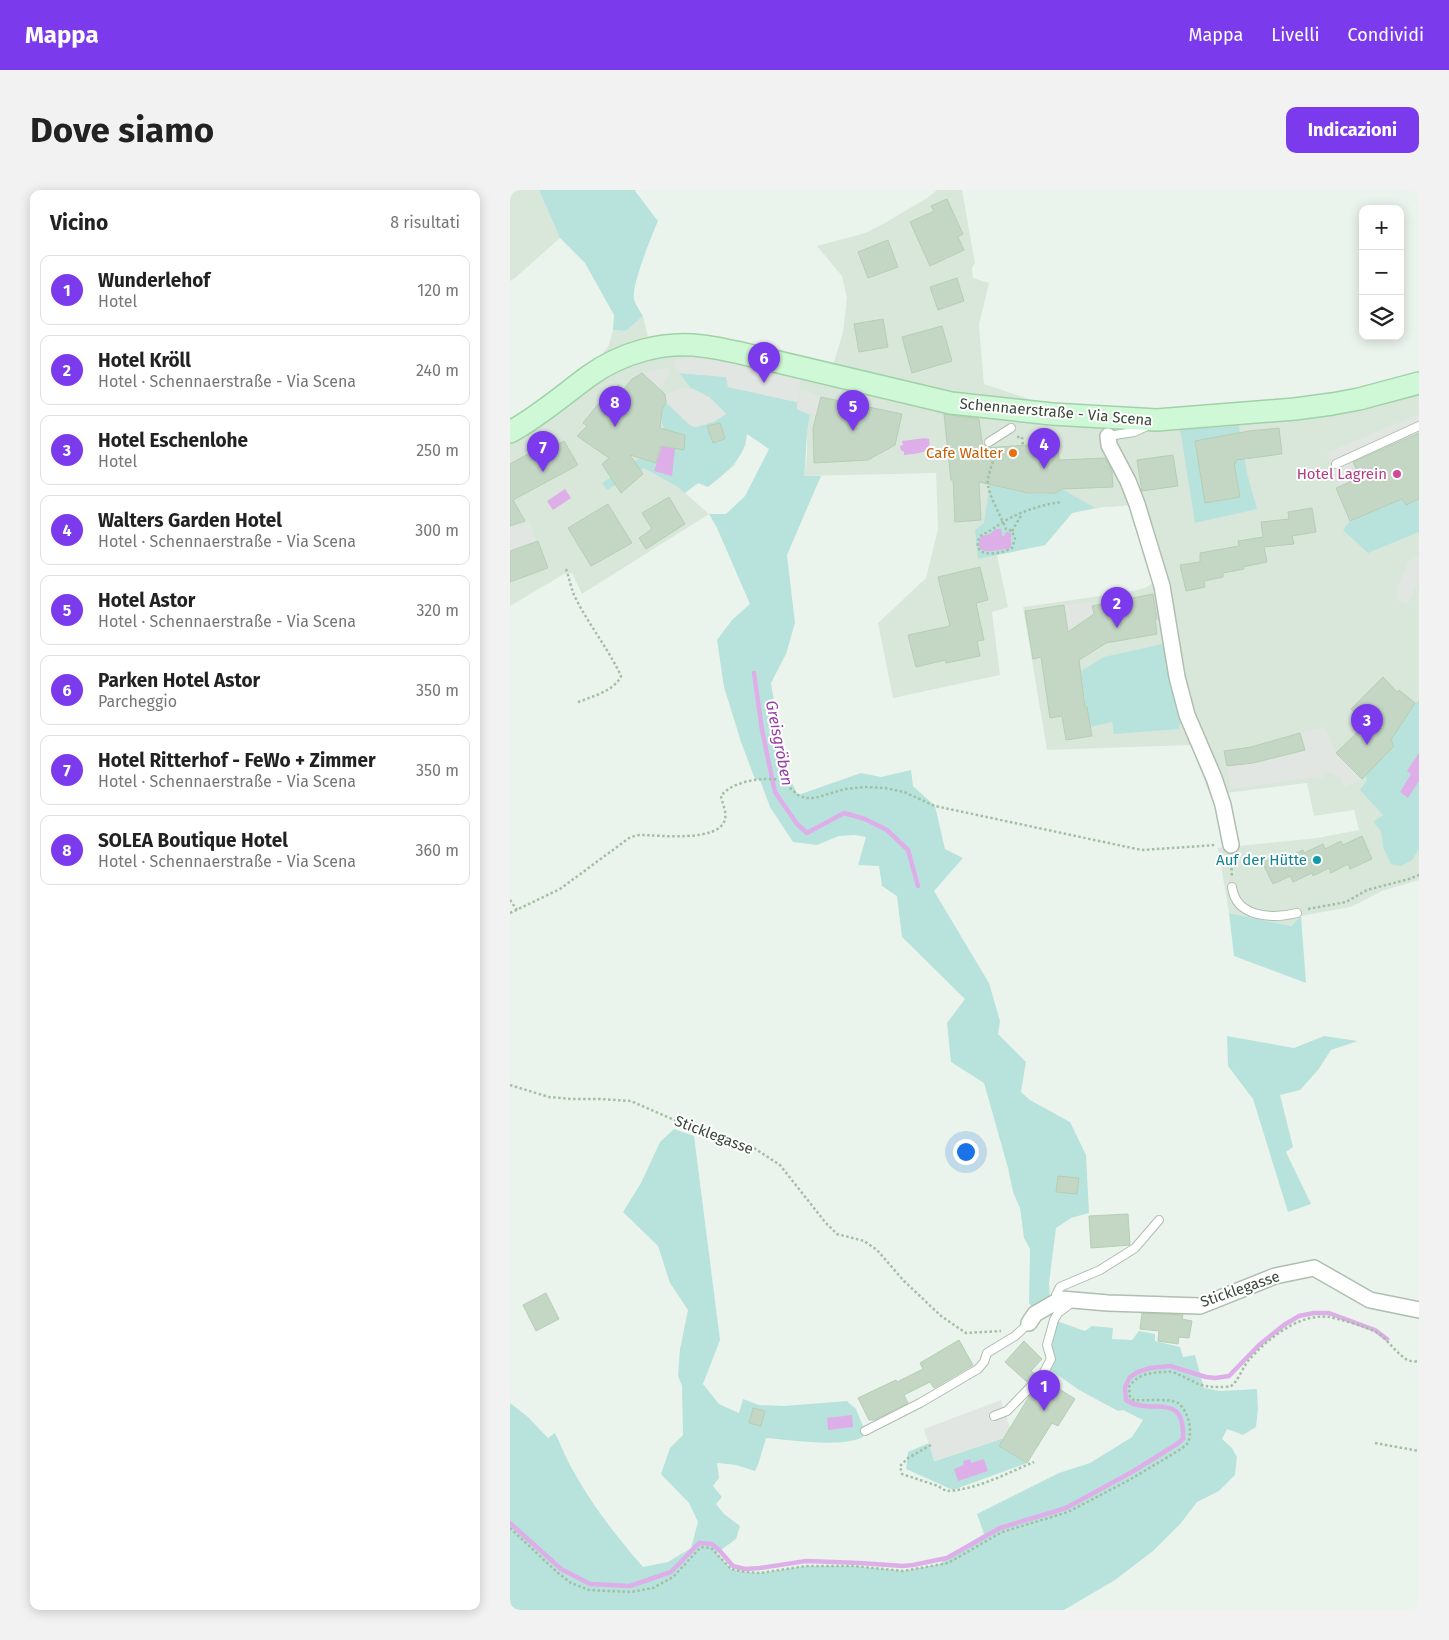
<!DOCTYPE html>
<html lang="it">
<head>
<meta charset="utf-8">
<style>
	:root { --surface:#fff; --page:#f2f2f2; --text:#222; --muted:#767676; --line:#e0e0e0; --accent:#7c3aed }
	body { margin:0; font-family:"Fira Sans",sans-serif; background:var(--page); color:var(--text) }
	.controls { position:absolute; right:15px; top:15px; display:grid; overflow:hidden; border-radius:10px; box-shadow:0 2px 12px #0003 }
	.controls button { width:45px; height:45px; display:grid; place-items:center; padding:0; border:0; border-bottom:1px solid var(--line); background:var(--surface); color:var(--text); font:25px sans-serif }
	.you { position:absolute; left:455px; top:961px; width:18px; height:18px; margin:-12px; border:4px solid #fff; border-radius:50%; background:#1a73e8; box-shadow:0 0 0 8px #1a73e833 }
	.badge { display:grid; place-items:center; width:32px; height:32px; border-radius:50%; background:var(--accent); color:#fff; font-size:16px; font-weight:700 }
	.pin { position:absolute; translate:-50% -41px; filter:drop-shadow(0 1px 2px #0008) }
	.pin::after { content:''; position:absolute; top:26px; width:18px; height:15px; background:inherit; clip-path:polygon(0 0,100% 0,50% 100%) }
	.list { margin:0; padding:0; list-style:none }
	h2 { display:flex; justify-content:space-between; align-items:center; height:65px; margin:0; padding:0 20px; font-size:21px }
	h2 small { font-size:16px; font-weight:400; color:var(--muted) }
	.list li { display:grid; grid-template-columns:32px 1fr auto; gap:15px; align-items:center; box-sizing:border-box; height:70px; margin:0 10px 10px; padding:0 10px; border:1px solid var(--line); border-radius:10px }
	.list b { display:block; font-size:19px; white-space:nowrap }
	.list p { margin:0; font-size:16px; white-space:nowrap; color:var(--muted) }
	.list em { font-size:16px; font-style:normal; color:var(--muted) }
	.icon { flex:none; width:28px; height:28px; fill:none; stroke:currentColor; stroke-width:2; stroke-linecap:round; stroke-linejoin:round }
	.map { position:relative; flex:none; width:909px; height:1420px; overflow:hidden; border-radius:10px }
	header { display:flex; align-items:center; gap:30px; box-sizing:border-box; height:70px; padding:0 25px; background:var(--accent); color:#fff }
	header strong { font-size:24px }
	nav { display:flex; gap:28px; margin-inline-start:auto; font-size:18px }
	.intro { display:flex; align-items:center; justify-content:space-between; box-sizing:border-box; height:120px; padding:0 30px }
	h1 { margin:0; font-size:35px }
	.button { padding:12px 22px; border-radius:10px; background:var(--accent); color:#fff; font-size:18px; font-weight:700 }
	main { display:flex; gap:30px; padding:0 30px }
	aside { flex:1; background:var(--surface); border-radius:10px; box-shadow:0 2px 12px #0003 }
	.map>svg:first-child { display:block }
</style>
</head>
<body>
<header>
<strong>Mappa</strong>
<nav><a>Mappa</a><a>Livelli</a><a>Condividi</a></nav>
</header>
<div class="intro"><h1>Dove siamo</h1><a class="button">Indicazioni</a></div>
<main>
<aside>
<h2>Vicino<small>8 risultati</small></h2>
<ul class="list">
<li><span class="badge">1</span><div><b>Wunderlehof</b><p>Hotel</p></div><em>120 m</em></li>
<li><span class="badge">2</span><div><b>Hotel Kröll</b><p>Hotel · Schennaerstraße - Via Scena</p></div><em>240 m</em></li>
<li><span class="badge">3</span><div><b>Hotel Eschenlohe</b><p>Hotel</p></div><em>250 m</em></li>
<li><span class="badge">4</span><div><b>Walters Garden Hotel</b><p>Hotel · Schennaerstraße - Via Scena</p></div><em>300 m</em></li>
<li><span class="badge">5</span><div><b>Hotel Astor</b><p>Hotel · Schennaerstraße - Via Scena</p></div><em>320 m</em></li>
<li><span class="badge">6</span><div><b>Parken Hotel Astor</b><p>Parcheggio</p></div><em>350 m</em></li>
<li><span class="badge">7</span><div><b>Hotel Ritterhof - FeWo + Zimmer</b><p>Hotel · Schennaerstraße - Via Scena</p></div><em>350 m</em></li>
<li><span class="badge">8</span><div><b>SOLEA Boutique Hotel</b><p>Hotel · Schennaerstraße - Via Scena</p></div><em>360 m</em></li>
</ul>
</aside>
<div class="map">
<svg width="909" height="1420" viewBox="0 0 909 1420">
	<rect width="100%" height="100%" fill="#ebf4ec"/>
	<g fill="#d9e7db">
		<polygon points="0,0 29,0 35,11 50,48 5,88 0,91"/>
		<polygon points="427,0 452,0 465,73 462,78 463,88 479,93 469,135 474,194 525,211 623,220 790,210 854,198 909,184 909,690 872,701 841,717 791,726 781,736 719,723 708,658 807,648 849,640 844,620 804,626 797,593 700,605 681,555 537,560 513,417 618,402 635,398 643,393 622,315 601,317 594,317 562,323 535,355 487,365 498,417 482,422 490,485 383,508 368,433 416,388 428,339 426,283 294,286 297,265 297,236 300,225 287,219 286,212 218,197 199,207 216,224 236,254 224,276 198,297 188,293 175,303 199,324 72,404 62,383 54,384 0,416 0,232 87,171 99,155 103,140 116,141 133,126 139,151 322,179 333,142 337,108 332,86 307,56 355,43 373,34 417,8"/>
	</g>
	<g fill="#b8e3dd">
		<path d="M29 0H126L125 1 148 31C142 45 121 96 124 109 125 114 130 121 133 126L116 141 103 140 104 125 75 73 50 48Z"/>
		<path d="M169 183 217 187 218 197 287 212V219L300 225C295 245 297 266 294 286H311L277 365 285 433 276 464 261 493 275 579 288 605 351 583 371 587 401 580 403 596 425 616 435 659 453 668 424 701 479 793 490 831 488 844 516 872 511 902 520 910 560 932 576 965 579 1023 561 1028 546 1038 539 1093 540 1107 523 1118 519 1113 520 1059 514 1048 510 1018 503 1002 498 978 474 893 441 872 437 833 455 809 392 747 387 706 372 696 369 676 348 675 356 647 345 645 329 646 307 655 283 652 260 617 250 590 245 589 231 552 214 497 207 450 222 430 240 414 207 338 199 324H216L235 306 259 259 237 244C235 269 216 282 198 297L188 293 175 303 168 297 134 278 97 300 92 293 130 268 146 273 144 280 165 258 174 259 175 245 154 239C150 229 151 222 156 212L174 230 186 237 216 224 199 207 181 198Z"/>
		<polygon points="729,236 737,283 747,319 685,333 670,239"/>
		<path d="M480 294C502 300 530 310 552 299L585 318 562 323 535 355 468 369 465 340 474 333Z"/>
		<polygon points="892,309 896,315 909,309 909,342 858,363 833,340 840,331"/>
		<polygon points="657,453 664,507 672,532 669,535 670,539 604,544 602,532 580,537 576,521 571,481 594,467"/>
		<polygon points="909,511 909,659 902,670 891,676 881,674 873,657 871,641 863,632 873,625 850,600 857,590 855,585 884,556 881,550 905,513"/>
		<polygon points="719,723 781,736 791,726 796,793 724,766"/>
		<polygon points="717,846 784,858 814,846 848,851 821,860 808,880 790,900 770,905 783,957 776,962 801,1014 778,1022 743,909 718,876"/>
		<path d="M164 939 184 946 210 1150 193 1194 209 1214 229 1223 233 1209 249 1215 274 1216 337 1211 346 1219 355 1241 353 1247C331 1258 281 1250 256 1248L248 1275 245 1281 226 1275 207 1273 209 1288 203 1296 212 1307 206 1314 214 1324 230 1336 226 1349 207 1363 221 1379 235 1382 250 1383 296 1376H344L393 1381 431 1374 435 1368 474 1344 467 1324 549 1283 580 1273 622 1247 633 1230 613 1220 608 1221 569 1200 541 1180 537 1159 544 1130 575 1141 582 1136 603 1138 602 1149 622 1150 629 1141 645 1144V1151L670 1157 673 1167 685 1165 694 1198 710 1201 747 1199 748 1219 746 1237 733 1245 717 1239 712 1249 722 1258 727 1267 725 1285 709 1301 687 1312 671 1333 643 1361 605 1390 554 1420H0V1213L18 1227 38 1248 45 1243C52 1257 57 1271 65 1284 84 1318 108 1348 133 1377L158 1372 181 1358 188 1332 179 1313 151 1284 160 1258 173 1245 172 1196 168 1186 170 1159 178 1120 160 1093 148 1056 113 1022 131 993 150 952Z"/>
		<polygon points="494,1248 489,1256 517,1273 443,1300 396,1279 398,1262 419,1253 425,1271"/>
	</g>
	<g fill="#e2e6e2">
		<polygon points="182,166 215,169 220,174 224,173 291,189 287,212 218,197 216,187 169,183 163,171"/>
		<polygon points="158,178 159,183 150,200 132,183"/>
		<polygon points="171,198 181,198 199,207 216,224 204,232 186,237 181,236 156,212 155,205"/>
		<polygon points="291,200 311,207 307,225 287,219"/>
		<polygon points="909,224 909,243 843,271 846,279 838,282 842,291 830,296 817,263"/>
		<polygon points="20,332 26,351 0,361 0,339"/>
		<polygon points="909,366 909,392 908,392 898,414 887,410 887,401 898,372"/>
		<polygon points="581,412 584,424 549,447 556,428 554,415"/>
		<polygon points="815,537 826,563 851,589 835,598 831,588 816,581 811,589 804,587 721,599 717,576 743,573 795,561 790,543"/>
		<polygon points="491,1210 500,1238 494,1248 424,1271 414,1239"/>
	</g>
	<g fill="#deaee9">
		<path d="M415 248 419 249C423 265 405 263 394 265V262L391 260 390 256 393 255 392 251Z"/>
		<polygon points="154,249 166,250 162,286 144,281"/>
		<polygon points="55,299 61,308 43,320 37,311"/>
		<path d="M486 339H491L492 346H494L496 342 501 343V357L498 359C488 359 461 369 471 346L480 344Z"/>
		<polygon points="909,563 909,591 898,608 890,602 901,584 897,581"/>
		<polygon points="342,1225 343,1237 318,1240 317,1228"/>
		<polygon points="460,1269 461,1273 474,1269 478,1281 448,1291 444,1279 454,1275 453,1271"/>
	</g>
	<g fill="none" stroke-linecap="round" stroke-linejoin="round">
		<g stroke="#deaee9" stroke-width="4.5">
			<polyline points="244,483 252,540 265,602 287,634 297,643 334,623 355,629 377,640 398,660 408,696"/>
			<path d="M0 1333 51 1379 80 1394 120 1396 161 1382 189 1353 202 1354 209 1360 223 1376 235 1379 250 1378 296 1371 350 1373 393 1376 403 1375 437 1368 490 1338 556 1318 622 1282 667 1254 673 1249C675 1199 642 1227 616 1210L615 1197 620 1187 628 1182 640 1178 660 1176 696 1187 705 1188 719 1186 749 1155 774 1135 789 1126 804 1123H819L865 1140 877 1149"/>
		</g>
	</g>
	<g fill="#c4d7c4" stroke="#b5ceb5">
		<polygon points="437,9 453,44 448,47 454,60 420,76 400,32 424,21 421,16"/>
		<polygon points="378,50 388,77 358,88 348,62"/>
		<polygon points="447,88 454,111 428,120 420,97"/>
		<polygon points="373,129 378,157 349,162 344,134"/>
		<polygon points="432,136 442,171 402,183 392,147"/>
		<polygon points="132,183 155,204 156,212 152,220 150,238 175,245 174,260 151,256 146,273 120,265 133,284 111,303 92,274 99,268 67,246 77,236 73,233 102,197 105,198 108,195 114,199 122,189"/>
		<polygon points="311,207 392,224 385,255 358,270 304,273 303,238"/>
		<polygon points="434,224 469,229 473,258 548,253 549,270 595,268 602,281 603,297 552,299 546,303 518,303 469,292 471,330 445,332 443,290 441,290"/>
		<polygon points="210,233 215,249 203,253 197,236"/>
		<polygon points="769,238 772,264 726,270 726,273 724,273 730,307 695,313 685,251 739,241"/>
		<polygon points="909,243 909,309 896,315 892,309 840,331 826,298 842,291 838,282 846,279 843,272"/>
		<polygon points="42,251 45,256 54,251 68,275 3,310 15,331 0,336 0,274"/>
		<polygon points="663,265 668,296 632,301 627,270"/>
		<polygon points="159,307 175,334 136,359 129,348 142,339 132,323"/>
		<polygon points="98,314 122,353 81,376 58,338"/>
		<polygon points="802,318 806,342 782,346 784,354 754,357 757,372 733,377 734,379 713,383 713,387 694,391 695,397 676,401 670,375 690,372 690,363 729,356 728,351 753,347 751,332 779,329 778,322"/>
		<polygon points="28,351 38,378 0,392 0,361"/>
		<polygon points="470,377 478,410 466,413 474,450 467,451 470,466 436,473 435,470 406,477 398,445 440,436 428,387"/>
		<polygon points="643,404 647,429 645,430 647,444 596,453 569,470 575,517 577,517 582,546 556,550 552,526 540,528 531,467 523,469 515,421 554,415 558,442 584,424 582,416"/>
		<polygon points="873,487 887,502 889,500 905,513 881,550 884,556 852,589 826,563 856,534 841,519"/>
		<polygon points="790,543 795,560 743,573 717,576 714,561 741,557"/>
		<polygon points="852,646 862,669 840,679 838,674 821,683 819,678 803,686 802,683 783,692 780,686 763,694 752,672 773,662 776,668 793,660 794,663 813,654 815,659 831,651 833,655"/>
		<polygon points="548,986 569,988 567,1004 546,1002"/>
		<polygon points="618,1024 620,1055 581,1058 579,1026"/>
		<polygon points="36,1103 49,1129 26,1141 13,1115"/>
		<polygon points="632,1123 673,1125 672,1129 682,1131 679,1148 669,1147 668,1154 648,1151 649,1141 630,1139"/>
		<polygon points="449,1150 463,1175 424,1198 420,1192 394,1205 398,1213 365,1230 359,1230 348,1208 386,1190 387,1192 413,1179 410,1173"/>
		<polygon points="514,1151 532,1169 521,1181 525,1184 517,1192 495,1172"/>
		<polygon points="535,1190 565,1209 548,1236 542,1233 517,1273 489,1256 520,1205"/>
		<polygon points="243,1218 255,1221 251,1236 239,1233"/>
	</g>
	<g fill="none" stroke-linecap="round" stroke-linejoin="round">
		<g stroke="#aebeaf" stroke-width="10">
			<g id="lane">
				<polyline points="598,246 624,242 637,236"/>
				<polyline points="479,252 501,238"/>
				<polyline points="826,274 909,236"/>
				<path d="M722 697C726 728 763 729 787 723"/>
				<polyline points="551,1109 546,1105 550,1097 590,1080 625,1058 649,1030"/>
				<polyline points="484,1226 497,1221 533,1184 541,1169 537,1155 544,1130 548,1123 564,1111"/>
				<polyline points="355,1241 410,1213 468,1179 474,1172 477,1163 505,1146 519,1133"/>
			</g>
		</g>
		<g stroke="#aebeaf" stroke-width="18">
			<g id="street">
				<polyline points="598,246 599,255 618,291 627,314 652,396 667,487 677,525 704,588 713,615 721,655"/>
				<polyline points="519,1133 525,1124 551,1109 598,1113 690,1116 765,1086 804,1078 860,1110 909,1120"/>
			</g>
		</g>
		<g stroke="#a1d1a8" stroke-width="24">
			<path id="secondary" d="M0 242C28 227 53 205 79 186 111 163 152 151 192 156 203 157 215 160 226 162L441 213 542 224 647 230 785 219 822 214 849 209 909 193"/>
		</g>
		<g stroke="#a1bfa2" stroke-width="2.5" stroke-dasharray="2.5 2.5" stroke-linecap="butt">
			<polyline points="507,247 512,247 513,256"/>
			<path d="M486 262C484 269 476 289 478 296 480 307 491 327 496 339L502 341 505 349 502 358C490 365 459 369 470 346 479 342 485 337 493 332 511 321 531 315 552 312"/>
			<polyline points="502,341 512,324"/>
			<path d="M56 379C59 388 61 397 64 405 78 434 98 458 111 486 105 501 80 507 66 513"/>
			<polyline points="721,668 722,688"/>
			<polyline points="0,710 7,720"/>
			<polyline points="798,719 836,712 857,700 899,689 909,685"/>
			<path d="M0 723 50 699 119 648C122 647 126 645 130 645 148 645 210 653 215 629 217 622 212 613 211 606 223 590 257 586 276 591L281 599 288 605 295 608H305L335 599 355 597 375 598 394 602 425 616 622 658 632 660 706 655"/>
			<polyline points="0,895 39,907 61,909 91,909 121,911 194,943 244,958 270,975 315,1032 327,1044 354,1051 367,1060 394,1091 431,1126 456,1143 491,1141"/>
			<polyline points="865,1253 909,1261"/>
			<path d="M421 1255 398 1268 390 1276 392 1284 428 1296 436 1301C467 1300 497 1283 524 1272"/>
			<path d="M0 1338 48 1383 61 1393 79 1400 121 1402 143 1398 163 1387 191 1357 201 1358 221 1379 235 1382 250 1383 296 1376H344L393 1381 438 1373 492 1342 558 1322 621 1289 671 1259C673 1257 676 1256 677 1254 684 1243 678 1220 668 1213 660 1208 634 1211 624 1210L620 1207 619 1197C627 1185 638 1183 652 1182 656 1182 659 1181 663 1182 681 1189 688 1198 710 1197 713 1197 718 1197 721 1196 727 1193 733 1177 738 1171 757 1149 789 1123 819 1127 830 1129 857 1137 866 1142 878 1149 887 1165 898 1170 901 1172 906 1171 909 1172"/>
		</g>
		<use href="#lane" stroke="#fff" stroke-width="8"/>
		<use href="#street" stroke="#fff" stroke-width="15"/>
		<use href="#secondary" stroke="#cff9d6" stroke-width="21"/>
	</g>
	<circle fill="#e8710a" stroke="#fff" stroke-width="2" cx="503" cy="263" r="5"/>
	<circle fill="#d1479c" stroke="#fff" stroke-width="2" cx="887" cy="284" r="5"/>
	<circle fill="#0f9aa8" stroke="#fff" stroke-width="2" cx="807" cy="670" r="5"/>
	<g text-anchor="middle" stroke-width="4" stroke-linejoin="round" paint-order="stroke">
		<g font-size="15" fill="#394739" stroke="#fff">
			<text transform="translate(546 222) rotate(5)" y="5">Schennaerstraße - Via Scena</text>
			<text transform="translate(204 945) rotate(21)" y="5">Sticklegasse</text>
			<text transform="translate(730 1099) rotate(-19)" y="5">Sticklegasse</text>
		</g>
		<g font-size="15" fill="#c56008" stroke="#fff" text-anchor="end">
			<text x="493" y="268">Cafe Walter</text>
		</g>
		<g font-size="15" fill="#b23c85" stroke="#fff" text-anchor="end">
			<text x="877" y="289">Hotel Lagrein</text>
		</g>
		<g font-size="15" fill="#0d838f" stroke="#fff" text-anchor="end">
			<text x="797" y="675">Auf der Hütte</text>
		</g>
		<g font-size="16" font-style="italic" fill="#963da8" stroke="#fff">
			<text transform="translate(270 553) rotate(79)" y="6">Greisgröben</text>
		</g>
	</g>
</svg>
<div class="controls">
<button>+</button>
<button>−</button>
<button><svg class="icon" aria-label="layers" viewBox="0 0 24 24"><path d="M12 4l9 5-9 5-9-5zM3 14l9 5 9-5"/></svg></button>
</div>
<div class="you"></div>
<div class="pin badge" style="left:534px;top:1221px">1</div>
<div class="pin badge" style="left:607px;top:438px">2</div>
<div class="pin badge" style="left:857px;top:555px">3</div>
<div class="pin badge" style="left:534px;top:279px">4</div>
<div class="pin badge" style="left:343px;top:241px">5</div>
<div class="pin badge" style="left:254px;top:193px">6</div>
<div class="pin badge" style="left:33px;top:282px">7</div>
<div class="pin badge" style="left:105px;top:237px">8</div>
</div>
</main>
</body>
</html>
